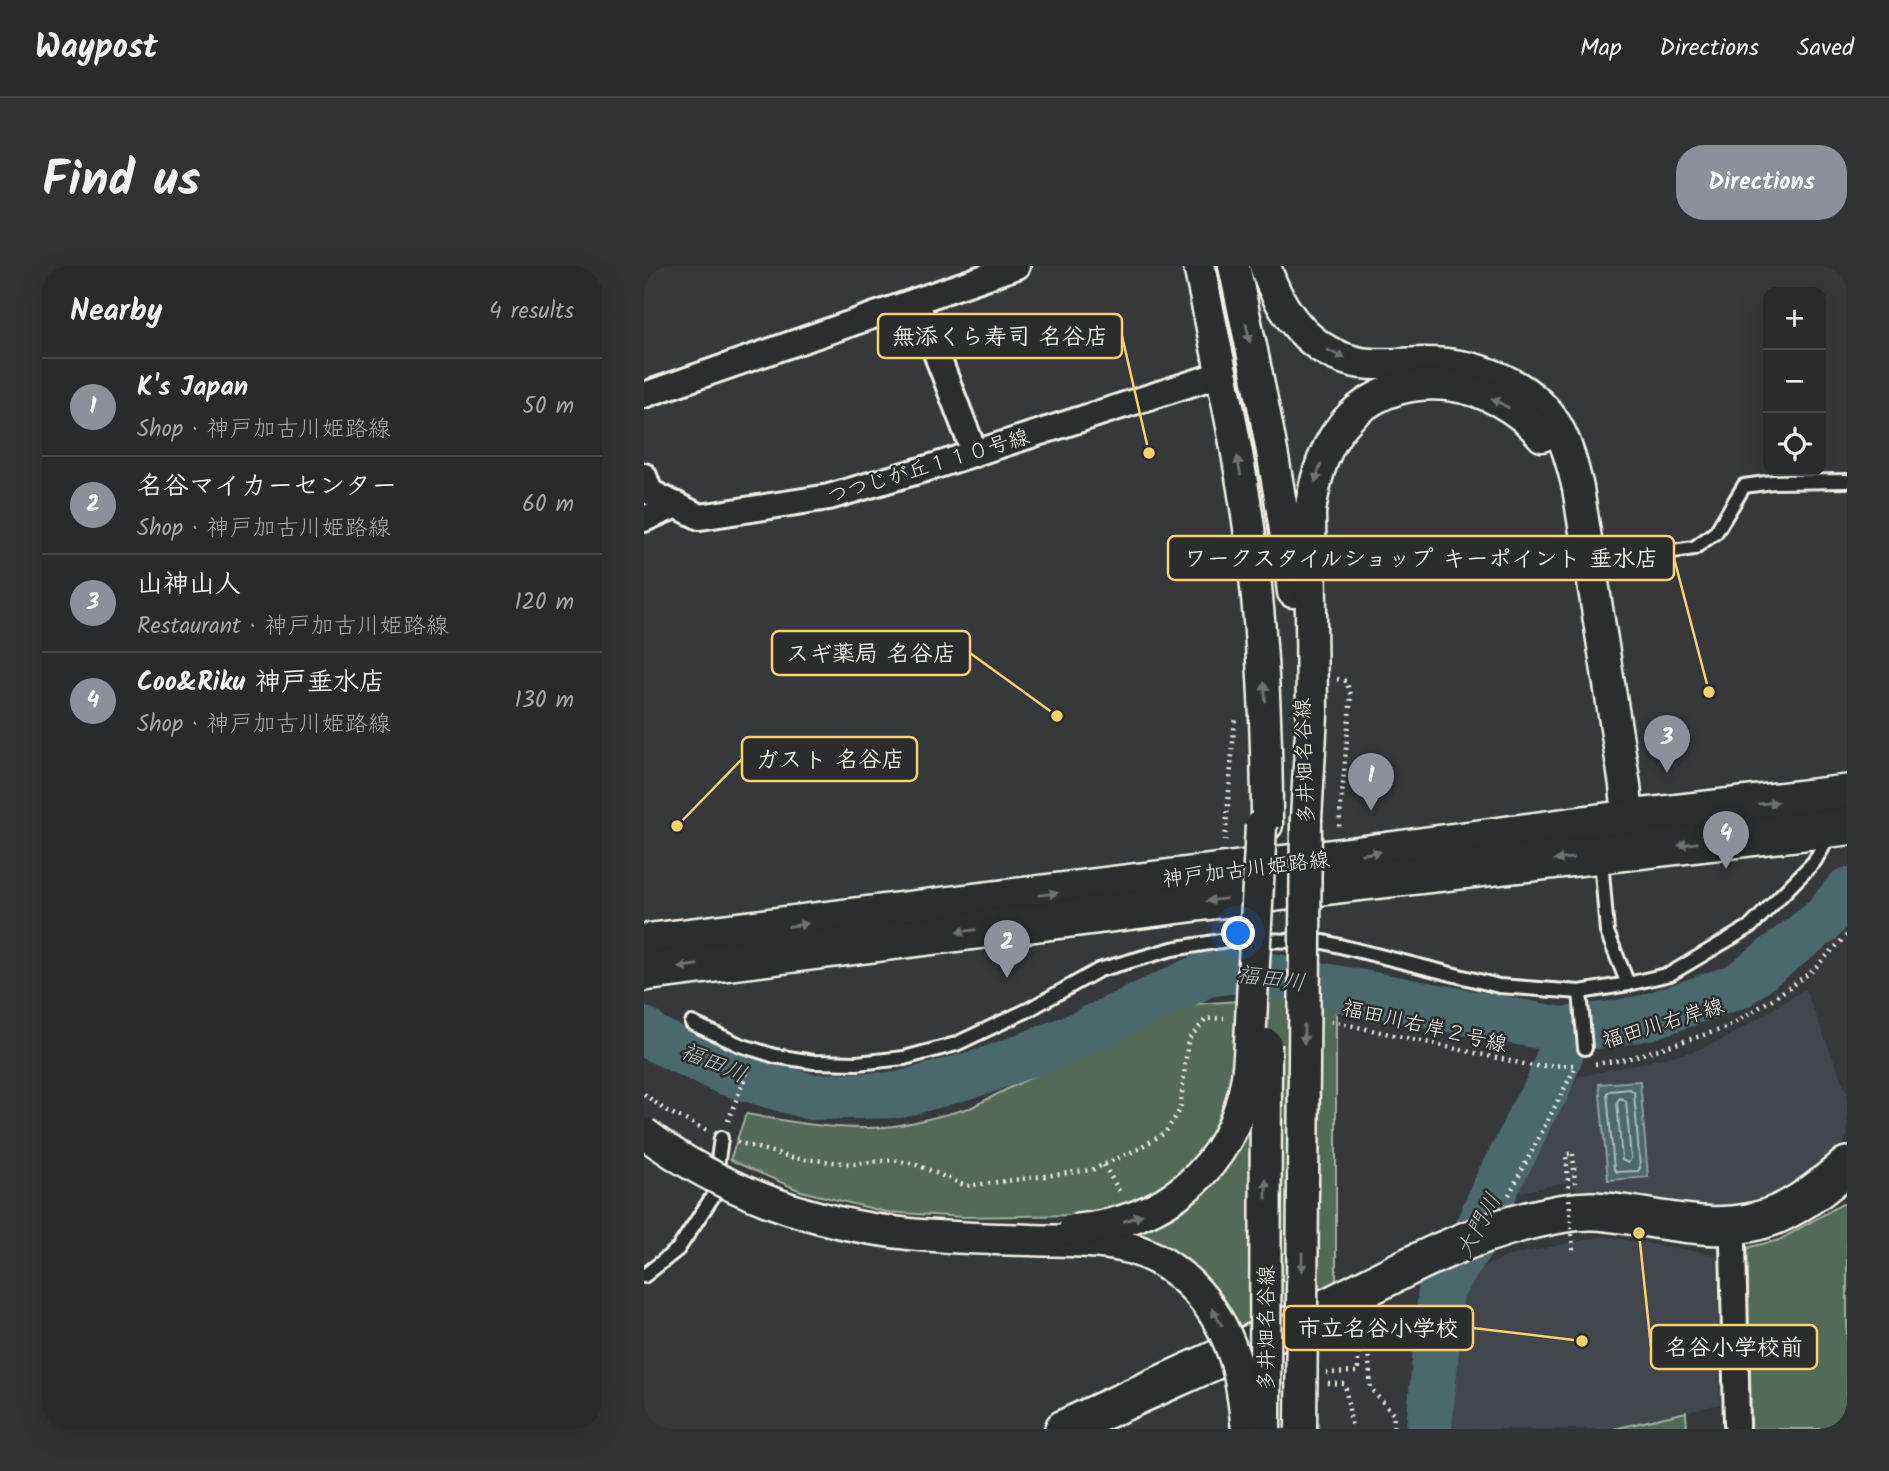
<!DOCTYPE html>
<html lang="en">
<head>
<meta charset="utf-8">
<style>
	:root { --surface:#282b2d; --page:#303335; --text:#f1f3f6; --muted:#a5a7aa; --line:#444749; --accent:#8c9099 }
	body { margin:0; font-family:Kalam,"Klee One",sans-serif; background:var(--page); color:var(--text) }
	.controls { position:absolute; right:21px; top:21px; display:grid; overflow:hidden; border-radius:14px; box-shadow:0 7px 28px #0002 }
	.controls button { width:63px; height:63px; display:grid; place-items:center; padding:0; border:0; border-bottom:2px solid var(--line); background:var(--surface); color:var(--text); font:35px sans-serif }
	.you { position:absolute; left:595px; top:668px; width:24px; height:24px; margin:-18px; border:5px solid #fff; border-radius:50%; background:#1a73e8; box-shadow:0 0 0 10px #1a73e833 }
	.badge { display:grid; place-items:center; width:46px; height:46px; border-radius:50%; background:var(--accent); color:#fff; font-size:23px; font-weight:700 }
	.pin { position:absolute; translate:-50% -58px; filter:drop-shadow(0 2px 4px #0008) }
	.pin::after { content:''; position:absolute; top:37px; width:24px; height:21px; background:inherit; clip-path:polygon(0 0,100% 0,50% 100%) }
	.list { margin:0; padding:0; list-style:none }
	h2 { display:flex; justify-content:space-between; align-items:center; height:91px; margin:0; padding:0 28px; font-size:30px }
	h2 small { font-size:23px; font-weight:400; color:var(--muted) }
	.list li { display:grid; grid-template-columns:46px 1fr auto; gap:21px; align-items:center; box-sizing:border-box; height:98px; padding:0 28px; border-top:2px solid var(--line) }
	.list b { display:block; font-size:26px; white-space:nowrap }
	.list p { margin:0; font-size:23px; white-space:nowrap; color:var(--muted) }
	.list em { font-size:23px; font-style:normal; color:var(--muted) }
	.icon { flex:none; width:38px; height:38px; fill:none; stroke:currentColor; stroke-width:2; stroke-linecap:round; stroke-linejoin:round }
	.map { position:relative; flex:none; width:1203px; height:1163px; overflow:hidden; border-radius:28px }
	header { display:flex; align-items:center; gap:42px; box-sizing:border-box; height:98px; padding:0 35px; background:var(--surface); border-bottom:2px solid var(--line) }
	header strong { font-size:33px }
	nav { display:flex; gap:38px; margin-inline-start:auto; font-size:24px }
	.intro { display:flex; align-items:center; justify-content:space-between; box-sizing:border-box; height:168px; padding:0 42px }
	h1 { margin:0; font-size:49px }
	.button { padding:18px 32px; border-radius:28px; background:var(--accent); color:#fff; font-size:24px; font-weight:700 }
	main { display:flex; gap:42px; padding:0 42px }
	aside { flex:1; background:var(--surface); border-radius:28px; box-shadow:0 7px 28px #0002 }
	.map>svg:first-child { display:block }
</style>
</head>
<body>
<header>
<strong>Waypost</strong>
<nav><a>Map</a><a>Directions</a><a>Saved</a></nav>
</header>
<div class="intro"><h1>Find us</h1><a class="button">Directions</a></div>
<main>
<aside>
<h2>Nearby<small>4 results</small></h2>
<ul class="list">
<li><span class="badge">1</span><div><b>K's Japan</b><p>Shop · 神戸加古川姫路線</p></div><em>50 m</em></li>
<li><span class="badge">2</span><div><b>名谷マイカーセンター</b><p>Shop · 神戸加古川姫路線</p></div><em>60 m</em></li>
<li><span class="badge">3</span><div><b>山神山人</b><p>Restaurant · 神戸加古川姫路線</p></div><em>120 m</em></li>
<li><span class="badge">4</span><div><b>Coo&amp;Riku 神戸垂水店</b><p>Shop · 神戸加古川姫路線</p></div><em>130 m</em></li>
</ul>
</aside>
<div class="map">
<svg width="1203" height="1163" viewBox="0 0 1203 1163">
	<rect width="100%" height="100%" fill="#35393c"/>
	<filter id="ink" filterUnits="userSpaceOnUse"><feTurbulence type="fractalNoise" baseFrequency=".0143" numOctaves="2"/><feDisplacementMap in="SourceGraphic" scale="14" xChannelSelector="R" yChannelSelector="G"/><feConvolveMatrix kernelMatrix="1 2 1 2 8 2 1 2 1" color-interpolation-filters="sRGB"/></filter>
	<g filter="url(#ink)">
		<g fill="#42474d">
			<polygon points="1161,723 1203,827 1203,870 1199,877 1175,902 1140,927 1107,941 1081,942 930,922 926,915 873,927 934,811 1051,785 1084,771"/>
			<polygon points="958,970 1073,989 1076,1138 970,1163 797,1163 791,1137 811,1013 865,990"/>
		</g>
		<g fill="#526b59" stroke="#a3aea0" stroke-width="2">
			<path d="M640 732 692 735V1024L591 1074 566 1020 438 949 319 951 242 946 157 925 86 894 102 848C147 856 196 865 242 861 270 858 299 849 326 842L512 748 550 738Z"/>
			<polygon points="1198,938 1203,939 1203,1163 1102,1163 1097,991 1106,981 1135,974"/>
			<polygon points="1042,1146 1043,1163 970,1163"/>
		</g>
		<polygon fill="#4b686d" stroke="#8f9f9e" stroke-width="2" points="996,815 1004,911 964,914 955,818"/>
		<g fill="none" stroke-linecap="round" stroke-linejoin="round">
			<g stroke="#b0bab7" stroke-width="2">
				<polygon points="986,823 990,826 996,902 994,905 973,906 970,903 963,827 966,825"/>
				<polygon points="976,832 982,835 987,893 984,897 978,894 973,836"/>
			</g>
			<g stroke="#4b686d" stroke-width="46">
				<polyline points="0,764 7,771 81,806 167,831 255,829 341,805 427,772 563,708 594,704 918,764 967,758 1004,751 1094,720 1177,656 1203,625"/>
				<polyline points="785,1163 797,1024 827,977 856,912 874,879 887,849 903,823 917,786 918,764"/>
			</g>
			<g stroke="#f4f1e8" stroke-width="18">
				<g id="service">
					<polyline points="945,297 1050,282 1072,266 1100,220 1129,216 1203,215"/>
					<polyline points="957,593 963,666 984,718"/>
					<polyline points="936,726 941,782"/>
					<polyline points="48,757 96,779 131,790 170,796 213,797 260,792 312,778 384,744 455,704 528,683 589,673 680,676 855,720 936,726 984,718 1026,708 1107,660 1170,596 1179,581 1183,567"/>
					<polyline points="0,1010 34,983 69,930 77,872"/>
				</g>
			</g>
			<g stroke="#f4f1e8" stroke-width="30">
				<g id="minor">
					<polyline points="272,35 331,188"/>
					<polyline points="0,129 373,0"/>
					<polyline points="0,210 6,226 56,251 185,231 291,200 577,108"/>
					<polyline points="0,253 33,239"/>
					<polyline points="1086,960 1089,978 1093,1159"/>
				</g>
			</g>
			<g stroke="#f4f1e8" stroke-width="35">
				<g id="tertiary">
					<path d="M555 0C574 92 595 184 607 277 619 371 623 465 623 559"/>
					<path d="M590 0C613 108 637 216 649 326"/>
					<path d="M621 0C636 46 666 88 717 97 738 100 760 97 781 97 832 97 891 117 916 166 925 184 929 202 934 222L981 519 986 575"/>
					<path d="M662 553 668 449 666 246C671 211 681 175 708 149 763 98 852 114 898 170"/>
				</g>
			</g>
			<g stroke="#f4f1e8" stroke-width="42">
				<g id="primary">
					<polyline points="0,677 709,590 984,553 1203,528"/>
					<polyline points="0,706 695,618 1203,560"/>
					<path d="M420 1163C503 1124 588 1088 670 1048 740 1014 807 974 883 955 905 950 928 944 951 945 1012 949 1074 974 1134 948 1159 937 1182 918 1203 900"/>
				</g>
			</g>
			<g stroke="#f4f1e8" stroke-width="4.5" stroke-dasharray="2 5" stroke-linecap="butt">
				<polyline points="693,413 702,415 707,429 695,561"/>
				<polyline points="581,575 591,451"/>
				<polyline points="687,755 889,800 932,799"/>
				<polyline points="951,798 983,793 1082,762 1130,732 1167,706 1203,669"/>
				<polyline points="0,828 21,844 62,864"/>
				<polyline points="84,855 105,801"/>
				<polyline points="93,876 149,892 209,898 248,894 271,898 322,920 448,904 494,883 521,867 536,844 544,774 562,753 580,752"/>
				<polyline points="929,888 931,917"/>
				<polyline points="460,899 477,928"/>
				<polyline points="865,929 932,800"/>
				<polyline points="722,1056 727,1123 750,1149 749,1163"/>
				<polyline points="682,1107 714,1106 714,1074 693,1071"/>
				<polyline points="684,1117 701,1118 708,1163"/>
			</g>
			<use href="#service" stroke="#2a2d2e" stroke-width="12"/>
			<use href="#minor" stroke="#2a2d2e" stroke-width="24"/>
			<use href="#tertiary" stroke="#2a2d2e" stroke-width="30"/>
			<use href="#primary" stroke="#2a2d2e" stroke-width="37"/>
			<g stroke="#f4f1e8" stroke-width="35" stroke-linecap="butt">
				<g id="tertiary-bridge">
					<path d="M0 867C77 925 169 958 265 968 306 972 346 973 387 974 415 975 444 974 472 979 530 989 572 1036 590 1090 598 1113 600 1139 603 1163"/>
					<path d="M430 964C520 956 588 904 603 811 607 780 607 747 609 715 612 663 614 612 617 560"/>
					<polyline points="621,1163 622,778"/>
					<polyline points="657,1163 662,553"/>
				</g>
			</g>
			<polyline stroke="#f4f1e8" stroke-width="4.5" stroke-dasharray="2 5" stroke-linecap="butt" points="929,984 922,888 929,888"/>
			<use href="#tertiary-bridge" stroke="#2a2d2e" stroke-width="30"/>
		</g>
		<defs><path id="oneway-solid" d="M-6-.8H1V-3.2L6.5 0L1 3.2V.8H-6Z" transform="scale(1.75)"/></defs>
		<g fill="#71726f">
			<use href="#oneway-solid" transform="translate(604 67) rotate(78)"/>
			<use href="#oneway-solid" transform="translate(692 88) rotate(25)"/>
			<use href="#oneway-solid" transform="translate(856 137) rotate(-151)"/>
			<use href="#oneway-solid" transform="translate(595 200) rotate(-100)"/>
			<use href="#oneway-solid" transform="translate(674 207) rotate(108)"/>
			<use href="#oneway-solid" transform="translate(621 426) rotate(-93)"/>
			<use href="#oneway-solid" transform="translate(1124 537) rotate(-6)"/>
			<use href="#oneway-solid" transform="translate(1044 578) rotate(172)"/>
			<use href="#oneway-solid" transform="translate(727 587) rotate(-8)"/>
			<use href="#oneway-solid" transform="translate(920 593) rotate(173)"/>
			<use href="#oneway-solid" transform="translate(404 628) rotate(-7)"/>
			<use href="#oneway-solid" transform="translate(572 634) rotate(173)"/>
			<use href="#oneway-solid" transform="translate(154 659) rotate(-7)"/>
			<use href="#oneway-solid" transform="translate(322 665) rotate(173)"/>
			<use href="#oneway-solid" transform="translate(44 700) rotate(172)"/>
			<use href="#oneway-solid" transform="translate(660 768) rotate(90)"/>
			<use href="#oneway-solid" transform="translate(622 923) rotate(-90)"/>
			<use href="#oneway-solid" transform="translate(489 952) rotate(-20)"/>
			<use href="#oneway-solid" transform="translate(658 996) rotate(90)"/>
			<use href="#oneway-solid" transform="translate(573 1051) rotate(-120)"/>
		</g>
	</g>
	<g text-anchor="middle" stroke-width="5" stroke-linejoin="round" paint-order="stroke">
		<g font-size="21" fill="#f4f1e8" stroke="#2a2d2e">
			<text transform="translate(284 200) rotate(-17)" y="7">つつじが丘１１０号線</text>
			<text transform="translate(660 495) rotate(-92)" y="7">多井畑名谷線</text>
			<text transform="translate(602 603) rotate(-7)" y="7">神戸加古川姫路線</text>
			<text transform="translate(1019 757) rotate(-17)" y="7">福田川右岸線</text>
			<text transform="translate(781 760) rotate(13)" y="7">福田川右岸２号線</text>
			<text transform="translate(622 1062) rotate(-90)" y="7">多井畑名谷線</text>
		</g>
		<g font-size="23" font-style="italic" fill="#b0bab7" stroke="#2a2d2e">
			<text transform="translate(627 712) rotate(8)" y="8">福田川</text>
			<text transform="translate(70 796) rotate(23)" y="8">福田川</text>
			<text transform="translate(834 959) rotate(-62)" y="8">大門川</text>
		</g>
	</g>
	<path fill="none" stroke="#ffd166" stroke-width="2.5" d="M505 187L478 70M1065 426L1030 292M413 450L326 387M33 560L98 493M938 1075L829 1062M995 967L1007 1081"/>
	<g fill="#ffd166" stroke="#2a2d2e" stroke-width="2.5">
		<circle cx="505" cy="187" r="7"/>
		<circle cx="1065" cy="426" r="7"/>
		<circle cx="413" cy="450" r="7"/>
		<circle cx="33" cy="560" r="7"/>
		<circle cx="938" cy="1075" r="7"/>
		<circle cx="995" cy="967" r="7"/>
	</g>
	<g fill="#2a2d2e" stroke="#ffd166" stroke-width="2.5">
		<rect x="234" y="48" width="244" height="44" rx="7"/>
		<rect x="524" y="270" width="506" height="44" rx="7"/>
		<rect x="128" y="365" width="198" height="44" rx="7"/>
		<rect x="98" y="471" width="175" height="44" rx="7"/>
		<rect x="640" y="1040" width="189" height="44" rx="7"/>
		<rect x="1007" y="1059" width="166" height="44" rx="7"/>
	</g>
	<g font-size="23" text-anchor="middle" font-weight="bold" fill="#f4f1e8">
		<text x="356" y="78">無添くら寿司 名谷店</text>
		<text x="777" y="300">ワークスタイルショップ キーポイント 垂水店</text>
		<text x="227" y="395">スギ薬局 名谷店</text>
		<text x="186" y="501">ガスト 名谷店</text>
		<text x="734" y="1070">市立名谷小学校</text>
		<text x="1090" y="1089">名谷小学校前</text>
	</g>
</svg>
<div class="controls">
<button>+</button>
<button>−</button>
<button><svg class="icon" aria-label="locate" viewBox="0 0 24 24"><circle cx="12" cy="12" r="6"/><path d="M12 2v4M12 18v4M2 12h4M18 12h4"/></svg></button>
</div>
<div class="you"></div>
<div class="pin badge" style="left:727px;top:545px">1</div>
<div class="pin badge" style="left:363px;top:712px">2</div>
<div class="pin badge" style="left:1023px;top:507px">3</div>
<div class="pin badge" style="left:1082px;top:603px">4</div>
</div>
</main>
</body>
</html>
